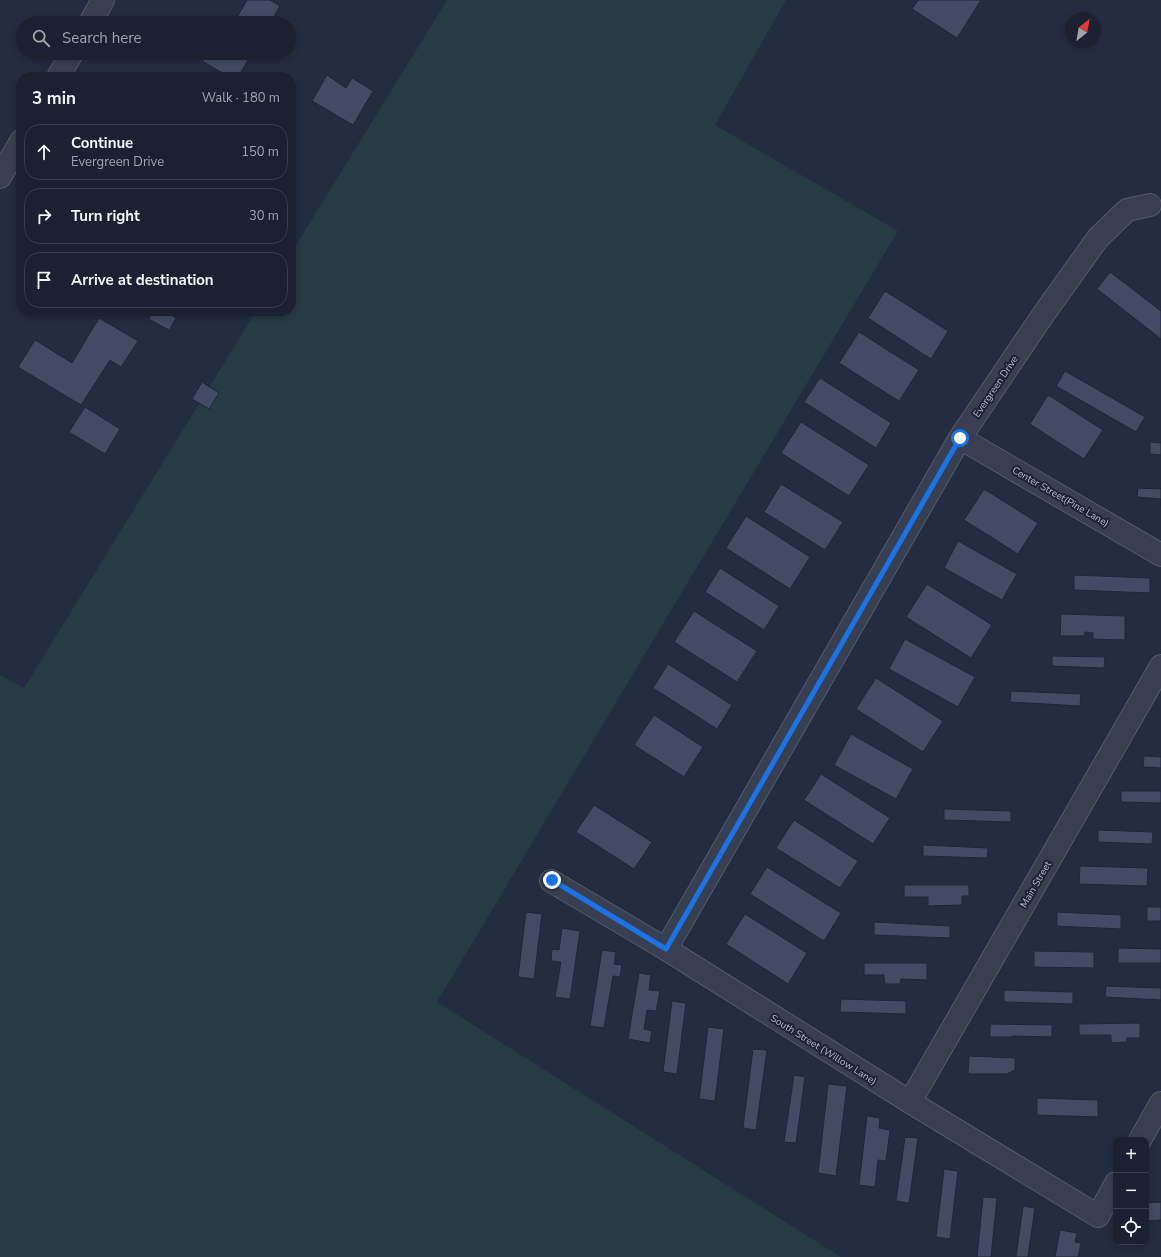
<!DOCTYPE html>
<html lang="en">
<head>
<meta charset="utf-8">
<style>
	:root { --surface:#1b2131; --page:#242939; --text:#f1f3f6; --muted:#a0a3ab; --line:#393e4d }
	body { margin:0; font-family:"Nunito Sans",sans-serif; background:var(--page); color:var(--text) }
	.controls { position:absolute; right:12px; bottom:12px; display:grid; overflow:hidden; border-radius:8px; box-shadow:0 2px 6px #0003 }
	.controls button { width:36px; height:36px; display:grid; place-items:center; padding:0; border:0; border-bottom:1px solid var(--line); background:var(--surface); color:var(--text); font:20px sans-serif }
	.compass { position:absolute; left:1065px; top:12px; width:36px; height:36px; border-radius:50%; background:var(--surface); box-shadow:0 2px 6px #0003; rotate:31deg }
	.stop { position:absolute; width:12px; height:12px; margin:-9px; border:3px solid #1a73e8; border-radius:50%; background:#fff }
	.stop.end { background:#1a73e8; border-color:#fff; box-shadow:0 1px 4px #0008 }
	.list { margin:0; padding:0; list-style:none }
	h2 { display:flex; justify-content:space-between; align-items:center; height:52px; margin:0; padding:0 16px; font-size:17px }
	h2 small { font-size:13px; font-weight:400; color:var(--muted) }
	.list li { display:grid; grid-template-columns:26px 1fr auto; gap:12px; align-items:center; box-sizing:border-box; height:56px; margin:0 8px 8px; padding:0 8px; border:1px solid var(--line); border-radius:16px }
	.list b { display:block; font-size:15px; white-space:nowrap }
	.list p { margin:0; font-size:13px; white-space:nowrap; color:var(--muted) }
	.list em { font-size:13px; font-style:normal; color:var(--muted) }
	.icon { flex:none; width:22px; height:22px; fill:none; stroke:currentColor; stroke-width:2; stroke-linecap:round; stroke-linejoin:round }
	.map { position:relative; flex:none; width:1161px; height:1257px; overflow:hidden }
	.search { position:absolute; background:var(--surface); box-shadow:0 2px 6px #0003; left:16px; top:16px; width:280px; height:44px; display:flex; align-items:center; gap:10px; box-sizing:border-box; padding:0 14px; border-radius:22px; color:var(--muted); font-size:15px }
	.panel { position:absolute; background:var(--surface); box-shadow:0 2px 6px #0003; left:16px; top:72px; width:280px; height:244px; border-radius:16px }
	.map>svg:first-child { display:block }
</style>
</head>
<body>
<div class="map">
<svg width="1161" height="1257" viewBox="0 0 1161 1257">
	<rect width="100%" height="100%" fill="#242c41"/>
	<polygon fill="#263b42" points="447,0 786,0 715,125 898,231 437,1002 841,1257 0,1257 0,675 24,688 256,311 291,311 291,253"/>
	<g fill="#424b63" stroke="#1f2638">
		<polygon points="247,0 270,0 280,6 270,23 234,23"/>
		<polygon points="918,0 981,0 957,38 912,9"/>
		<polygon points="207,53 252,53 238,77 229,77 202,61"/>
		<polygon points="327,75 346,88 352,78 373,91 353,125 312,101"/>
		<polygon points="1110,272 1161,311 1161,339 1097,289"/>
		<polygon points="885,291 948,331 931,359 868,318"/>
		<polygon points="153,311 165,311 176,318 169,330 149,319"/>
		<polygon points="99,318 138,341 121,367 110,360 81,405 18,367 35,340 72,363"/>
		<polygon points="859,332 919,370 899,401 839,363"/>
		<polygon points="1065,371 1145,417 1136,432 1056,386"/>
		<polygon points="820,378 891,423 876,448 804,402"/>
		<polygon points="202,382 219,393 209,409 192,399"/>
		<polygon points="1048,395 1103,430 1084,459 1030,424"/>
		<polygon points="85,407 120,429 105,454 69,432"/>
		<polygon points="801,422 869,465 849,496 781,453"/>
		<polygon points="1150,442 1161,443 1161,455 1150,454"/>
		<polygon points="781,484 843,522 825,550 764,512"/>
		<polygon points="1138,488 1161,489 1161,506 1161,499 1137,497"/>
		<polygon points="984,489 1038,523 1018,554 964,520"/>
		<polygon points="746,516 810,557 790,589 726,548"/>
		<polygon points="958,541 1017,574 1002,600 944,568"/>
		<polygon points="720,568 779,606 764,630 705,592"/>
		<polygon points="1074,575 1150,578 1150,593 1074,590"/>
		<polygon points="927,584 992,625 971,658 906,617"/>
		<polygon points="694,611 757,651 737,682 674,642"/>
		<polygon points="1061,614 1125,616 1125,640 1093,639 1093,633 1085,632 1084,636 1060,636"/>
		<polygon points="905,639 975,677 958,707 889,669"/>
		<polygon points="1052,656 1105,657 1104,668 1052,666"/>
		<polygon points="668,664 732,705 717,729 653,688"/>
		<polygon points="876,678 943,721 923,752 856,709"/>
		<polygon points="1011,691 1081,694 1080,706 1010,702"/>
		<polygon points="654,715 703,747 684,777 634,745"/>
		<polygon points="851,734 913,769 896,799 834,765"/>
		<polygon points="1144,756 1161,757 1161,768 1143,767"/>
		<polygon points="821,774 890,818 873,844 804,800"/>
		<polygon points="1121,791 1161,791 1161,803 1121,802"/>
		<polygon points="594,805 652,842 634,869 576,832"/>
		<polygon points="944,809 1011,811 1011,822 944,820"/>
		<polygon points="794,820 858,861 840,888 776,848"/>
		<polygon points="1098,830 1153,832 1152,844 1098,842"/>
		<polygon points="923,845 988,848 987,858 923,856"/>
		<polygon points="1080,866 1148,868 1147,886 1079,884"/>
		<polygon points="767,867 841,913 824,941 750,894"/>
		<polygon points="904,885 969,885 969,896 962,896 962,905 928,906 928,897 904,897"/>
		<rect x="1147" y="907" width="14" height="14"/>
		<polygon points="526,912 542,914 534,979 518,977"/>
		<polygon points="1057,912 1121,915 1121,929 1057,926"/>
		<polygon points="745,914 807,953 788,984 726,944"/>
		<polygon points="874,922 950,926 950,938 874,935"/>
		<polygon points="562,928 580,931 570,999 555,997 561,962 551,961 552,949 559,950"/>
		<polygon points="1118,948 1161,949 1161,963 1118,963"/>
		<polygon points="602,950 616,952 614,964 622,965 620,977 613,976 604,1028 590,1026"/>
		<polygon points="1034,951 1094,952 1094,968 1034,967"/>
		<polygon points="864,963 927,963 927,980 901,979 900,984 885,984 884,975 864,975"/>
		<polygon points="639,973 651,975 649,990 660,991 656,1011 647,1010 644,1029 652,1031 650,1043 628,1039"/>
		<polygon points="1106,986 1161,988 1161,1000 1105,997"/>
		<polygon points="1004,990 1073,992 1073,1004 1004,1002"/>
		<polygon points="841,999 906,1001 906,1014 840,1012"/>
		<polygon points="672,1001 686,1003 677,1074 663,1072"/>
		<polygon points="1140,1023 1140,1038 1127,1038 1127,1042 1111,1043 1111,1035 1079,1035 1079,1024"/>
		<polygon points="990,1024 1052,1025 1052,1037 1012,1036 1012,1037 990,1037"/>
		<polygon points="708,1027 724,1029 715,1101 699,1099"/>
		<polygon points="753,1049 767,1050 756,1130 743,1128"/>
		<polygon points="969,1056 1015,1058 1015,1070 1007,1074 968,1074"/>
		<polygon points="794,1075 805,1077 796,1143 784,1142"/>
		<polygon points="828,1084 847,1086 836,1176 818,1173"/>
		<polygon points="1037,1098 1098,1100 1098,1117 1037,1115"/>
		<polygon points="867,1116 880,1118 879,1128 890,1130 886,1161 878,1160 875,1187 859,1185"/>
		<polygon points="905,1137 918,1138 909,1203 896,1201"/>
		<polygon points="944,1169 958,1171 950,1239 936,1237"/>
		<polygon points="983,1197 997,1198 991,1257 977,1257"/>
		<polygon points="1161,1202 1161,1220 1146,1221 1146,1203"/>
		<polygon points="1023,1206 1035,1208 1028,1257 1016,1257"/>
		<polygon points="1060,1230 1077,1233 1075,1242 1081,1243 1078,1257 1055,1257"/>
	</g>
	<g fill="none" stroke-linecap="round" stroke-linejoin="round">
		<g stroke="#535a6b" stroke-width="24">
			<g id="minor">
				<polyline points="90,23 103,0"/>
				<polyline points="58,77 72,53"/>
				<polyline points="0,177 21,141"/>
				<polyline points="960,438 1161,555"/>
				<polyline points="551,881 666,949 910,1102 1098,1216 1116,1183"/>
				<polyline points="666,949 960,438 1043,315 1098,238 1127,210 1150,205"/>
				<polyline points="910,1102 1161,666"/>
				<polyline points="1140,1140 1161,1103"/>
			</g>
		</g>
		<use href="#minor" stroke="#383f51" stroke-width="22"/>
	</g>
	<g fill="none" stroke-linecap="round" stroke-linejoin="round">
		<polyline stroke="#1a73e8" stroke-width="5" points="552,880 666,949 960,438"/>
	</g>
	<g text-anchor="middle" stroke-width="4" stroke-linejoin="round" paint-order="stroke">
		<g font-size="10" fill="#b4bacb" stroke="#1d2436">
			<text transform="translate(995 386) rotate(-56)" y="4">Evergreen Drive</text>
			<text transform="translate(1061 496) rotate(30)" y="4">Center Street(Pine Lane)</text>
			<text transform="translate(1035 884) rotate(-60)" y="4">Main Street</text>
			<text transform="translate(824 1049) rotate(32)" y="4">South Street (Willow Lane)</text>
		</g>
	</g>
</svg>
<div class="controls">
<button>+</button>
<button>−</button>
<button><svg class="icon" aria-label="locate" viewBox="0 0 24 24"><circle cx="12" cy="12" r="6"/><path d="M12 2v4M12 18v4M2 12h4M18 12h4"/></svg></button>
</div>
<svg class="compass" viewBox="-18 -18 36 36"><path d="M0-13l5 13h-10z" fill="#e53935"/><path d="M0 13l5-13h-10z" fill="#a0a3ab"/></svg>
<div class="stop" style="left:960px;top:438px"></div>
<div class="stop end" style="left:552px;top:880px"></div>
<div class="search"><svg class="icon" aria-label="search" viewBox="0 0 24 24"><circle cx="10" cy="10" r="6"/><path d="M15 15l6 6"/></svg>Search here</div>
<section class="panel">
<h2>3 min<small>Walk · 180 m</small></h2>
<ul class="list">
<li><svg class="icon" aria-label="ahead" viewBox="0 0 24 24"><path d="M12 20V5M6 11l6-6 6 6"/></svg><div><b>Continue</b><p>Evergreen Drive</p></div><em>150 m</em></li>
<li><svg class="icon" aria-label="right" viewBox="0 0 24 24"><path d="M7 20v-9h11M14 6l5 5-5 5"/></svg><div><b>Turn right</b></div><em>30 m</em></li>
<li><svg class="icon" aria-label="arrive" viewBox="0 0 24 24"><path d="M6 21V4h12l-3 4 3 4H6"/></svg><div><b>Arrive at destination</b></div></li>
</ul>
</section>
</div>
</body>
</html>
